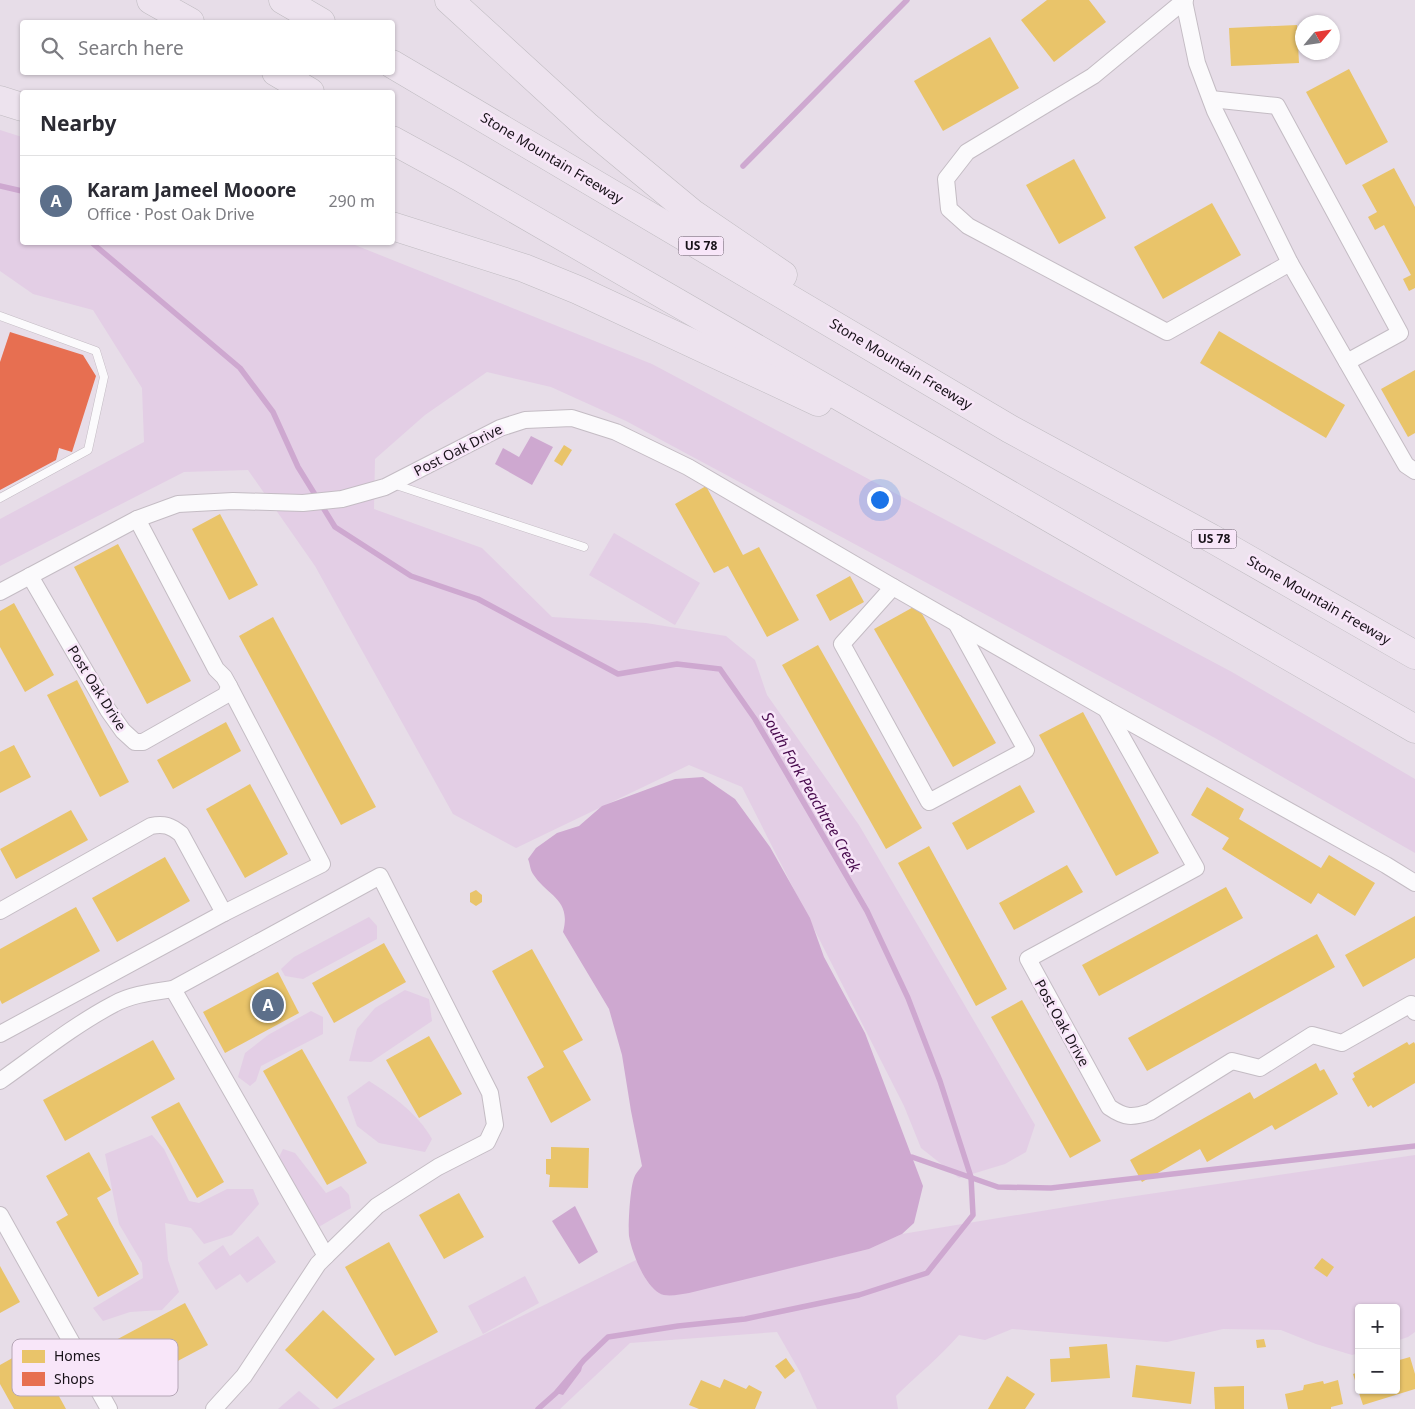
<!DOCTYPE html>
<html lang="en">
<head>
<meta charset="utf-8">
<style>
	:root { --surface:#fff; --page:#f2f2f3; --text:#2b2b33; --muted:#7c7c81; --line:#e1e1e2; --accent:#0b8043 }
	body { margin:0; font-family:"Noto Sans",sans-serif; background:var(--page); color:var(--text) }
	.controls { position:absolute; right:15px; bottom:15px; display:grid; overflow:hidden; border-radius:5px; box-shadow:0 1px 4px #0004 }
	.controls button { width:45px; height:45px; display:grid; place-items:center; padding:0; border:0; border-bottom:1px solid var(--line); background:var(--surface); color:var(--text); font:25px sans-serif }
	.compass { position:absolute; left:1295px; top:15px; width:45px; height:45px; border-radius:50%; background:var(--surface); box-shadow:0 1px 4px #0004; rotate:61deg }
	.you { position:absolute; left:879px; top:499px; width:18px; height:18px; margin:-12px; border:4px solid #fff; border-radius:50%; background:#1a73e8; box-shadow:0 0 0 8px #1a73e833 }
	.badge { display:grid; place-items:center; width:32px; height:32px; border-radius:50%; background:var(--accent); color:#fff; font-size:16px; font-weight:700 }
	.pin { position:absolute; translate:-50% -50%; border:2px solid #fff; box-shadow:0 1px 5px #0006 }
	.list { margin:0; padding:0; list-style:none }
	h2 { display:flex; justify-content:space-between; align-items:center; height:65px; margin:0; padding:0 20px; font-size:21px }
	h2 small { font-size:16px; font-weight:400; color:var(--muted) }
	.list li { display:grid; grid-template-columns:32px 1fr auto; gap:15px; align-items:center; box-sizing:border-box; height:90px; padding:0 20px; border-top:1px solid var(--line) }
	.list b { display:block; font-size:19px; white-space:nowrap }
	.list p { margin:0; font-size:16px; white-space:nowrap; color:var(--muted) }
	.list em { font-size:16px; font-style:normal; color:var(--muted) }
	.icon { flex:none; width:28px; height:28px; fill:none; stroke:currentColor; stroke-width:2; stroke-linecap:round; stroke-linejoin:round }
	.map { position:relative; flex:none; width:1415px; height:1409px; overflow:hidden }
	.search { position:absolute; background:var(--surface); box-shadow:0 1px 4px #0004; left:20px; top:20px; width:375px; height:55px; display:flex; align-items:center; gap:12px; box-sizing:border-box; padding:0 18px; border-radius:5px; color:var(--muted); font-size:19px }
	.panel { position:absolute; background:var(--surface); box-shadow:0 1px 4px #0004; left:20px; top:90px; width:375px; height:155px; border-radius:5px }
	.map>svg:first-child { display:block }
</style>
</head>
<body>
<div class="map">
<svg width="1415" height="1409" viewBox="0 0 1415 1409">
	<rect width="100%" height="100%" fill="#e7dde8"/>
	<g fill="#e3cee5">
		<polygon points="0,130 22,137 22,242 350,243 652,364 1232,672 1415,779 1415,853 1215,738 626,421 551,387 487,372 425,415 375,459 374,509 482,548 552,617 646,623 726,636 755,660 767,695 859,825 1035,1125 1026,1152 1005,1164 959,1178 921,1148 904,1106 742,787 689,765 516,848 453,814 315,566 248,470 184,472 0,566 0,519 144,442 142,388 93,310 33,294 0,271"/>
		<polygon points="614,533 700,583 675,625 589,575"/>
		<polygon points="369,917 377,926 377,939 303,979 285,976 281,969 294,957"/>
		<polygon points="405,990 429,999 432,1021 371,1062 349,1061 357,1029 375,1008"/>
		<polygon points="311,1011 323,1017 323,1034 261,1066 256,1081 250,1086 238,1077 245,1053 268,1035"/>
		<path d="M369 1081C394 1097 417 1113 432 1139L425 1152 379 1143 357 1126 347 1097Z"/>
		<polygon points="152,1135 164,1149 189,1201 199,1203 227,1189 253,1189 259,1204 232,1235 204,1244 191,1228 165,1223 168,1260 179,1292 162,1310 130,1312 103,1321 93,1308 143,1278 142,1263 119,1224 105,1154"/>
		<polygon points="283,1149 295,1153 326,1193 341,1186 349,1195 351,1208 317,1228 278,1159"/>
		<path d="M1415 1155V1332L1408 1337 1396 1341V1308H1359V1353L1352 1355 1316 1344 1281 1330 1223 1329 1167 1342 1012 1329 985 1340 959 1335C940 1357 917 1375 896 1396L898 1409H817L800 1372 777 1332 630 1343 560 1409H332L636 1260C645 1278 651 1296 675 1295L869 1249 902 1234 1108 1200Z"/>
		<polygon points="258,1236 276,1262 247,1283 240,1274 216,1290 198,1263 223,1245 230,1256"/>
		<polygon points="525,1276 539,1303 483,1334 468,1306"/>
		<polygon points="299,1391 320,1409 278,1409"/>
	</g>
	<g fill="#cea8d0">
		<polygon points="531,436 553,447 532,485 495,464 503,448 519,457"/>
		<path d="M703 777 735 799 770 847 810 918 824 957 865 1033 923 1186 914 1223 902 1234 869 1249 689 1293C680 1294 667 1298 659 1293 644 1284 632 1253 629 1236 628 1225 630 1189 634 1178 635 1174 639 1170 642 1166L631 1111 622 1055 609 1009 563 932C572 899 547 896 533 874 530 870 530 863 528 859L536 848 557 833 579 826 602 806 675 779Z"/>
		<polygon points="575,1206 598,1252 579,1264 552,1221"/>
		<polygon points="584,1360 581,1371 563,1395 556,1393"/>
	</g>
	<g fill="#e9c46a">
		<polygon points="1047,0 1089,0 1106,22 1054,62 1021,20"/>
		<polygon points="1297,25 1299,63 1231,66 1229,28"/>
		<polygon points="990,37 1019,88 943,131 914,81"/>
		<polygon points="1349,69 1388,142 1346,165 1306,92"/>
		<polygon points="1074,159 1106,218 1059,244 1026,185"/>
		<polygon points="1394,168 1415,207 1415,288 1409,291 1403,279 1411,275 1384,225 1375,230 1368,217 1377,212 1362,185"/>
		<polygon points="1212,203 1241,255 1163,299 1134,247"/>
		<polygon points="1219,331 1345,405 1326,438 1200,363"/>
		<polygon points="1415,370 1415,433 1408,437 1381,389"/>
		<polygon points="564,445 572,450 562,466 554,461"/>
		<polygon points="706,486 743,555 759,547 799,620 767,637 728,566 714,573 675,504"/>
		<polygon points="220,514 258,585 229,600 192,529"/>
		<polygon points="118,544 191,681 147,704 74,567"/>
		<polygon points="850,576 864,602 830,621 816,595"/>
		<polygon points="14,603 54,675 25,692 0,647 0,611"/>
		<polygon points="917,605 996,743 953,767 874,629"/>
		<polygon points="273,617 376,807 341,825 239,636"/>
		<polygon points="818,645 922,828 886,849 782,665"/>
		<polygon points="77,680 129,782 100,797 47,695"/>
		<polygon points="1083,712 1159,853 1116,876 1039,735"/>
		<polygon points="226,722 241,751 173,789 157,760"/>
		<polygon points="14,745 31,777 0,793 0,752"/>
		<polygon points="250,784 288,854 245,878 206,809"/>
		<polygon points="1020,785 1035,812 967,850 952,823"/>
		<polygon points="1207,787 1244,809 1239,819 1321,868 1329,855 1375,883 1355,916 1318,893 1311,904 1222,849 1229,838 1191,815"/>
		<polygon points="71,810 88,840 16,879 0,849"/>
		<polygon points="929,846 1007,989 976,1006 898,863"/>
		<polygon points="165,857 190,901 117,942 92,898"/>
		<polygon points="1067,865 1083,892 1014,930 999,903"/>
		<polygon points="1226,887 1243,918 1099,996 1082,965"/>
		<polygon points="476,890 482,895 482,902 476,906 470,902 470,893"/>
		<polygon points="76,907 100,951 2,1004 0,1000 0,949"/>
		<polygon points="1415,916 1415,958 1363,987 1345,955"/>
		<polygon points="1317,934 1335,967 1147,1071 1128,1038"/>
		<polygon points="384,943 406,982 334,1023 312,983"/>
		<polygon points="532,949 583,1040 563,1051 591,1100 551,1123 527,1077 544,1067 492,971"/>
		<polygon points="278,972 299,1013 225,1053 203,1012"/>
		<polygon points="1022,1000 1101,1141 1070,1158 991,1017"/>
		<polygon points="429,1036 462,1094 419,1118 386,1060"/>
		<polygon points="153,1040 175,1079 65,1141 43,1100"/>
		<polygon points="1407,1042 1409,1045 1414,1042 1415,1044 1415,1083 1373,1108 1371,1105 1368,1107 1352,1079 1355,1077 1353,1073"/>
		<polygon points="302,1049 367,1163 327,1185 263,1071"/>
		<polygon points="1316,1063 1320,1071 1324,1069 1338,1094 1275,1130 1272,1125 1207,1162 1200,1149 1142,1182 1130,1160 1250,1092 1254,1099"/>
		<polygon points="179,1102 224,1182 197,1198 151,1117"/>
		<polygon points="551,1147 589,1148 588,1188 549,1187 550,1175 546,1174 546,1159 551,1159"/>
		<polygon points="89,1152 111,1190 97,1198 139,1274 98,1297 56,1222 68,1215 46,1176"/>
		<polygon points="459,1193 484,1237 444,1259 419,1215"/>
		<polygon points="389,1242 438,1332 395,1356 345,1267"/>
		<polygon points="1322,1258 1334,1267 1327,1277 1314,1268"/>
		<polygon points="0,1266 20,1302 0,1313"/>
		<polygon points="185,1303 208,1345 136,1383 114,1341"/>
		<polygon points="323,1310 375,1359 337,1399 285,1350"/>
		<polygon points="1264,1339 1266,1347 1257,1348 1256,1340"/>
		<polygon points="1107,1344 1110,1378 1051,1382 1050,1359 1070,1358 1069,1347"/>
		<polygon points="32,1347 66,1409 14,1409 0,1384 0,1365"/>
		<polygon points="1410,1357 1415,1374 1415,1389 1363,1405 1358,1390 1396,1390 1396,1361"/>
		<polygon points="786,1358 795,1371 785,1379 775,1366"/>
		<polygon points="1136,1365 1195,1372 1191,1404 1132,1397"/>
		<polygon points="1359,1372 1359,1390 1358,1390 1353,1374"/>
		<polygon points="1007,1376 1035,1394 1025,1409 988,1409"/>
		<polygon points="724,1379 746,1389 749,1385 762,1392 755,1409 699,1409 689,1405 701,1380 720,1388"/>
		<polygon points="1338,1380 1343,1404 1331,1407 1331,1409 1288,1409 1285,1394 1303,1390 1304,1385 1323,1381 1324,1384"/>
		<polygon points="1244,1386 1244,1409 1215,1409 1214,1387"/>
	</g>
	<polygon fill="#e76f51" points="10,332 83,355 96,376 72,452 59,448 56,460 0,490 0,362"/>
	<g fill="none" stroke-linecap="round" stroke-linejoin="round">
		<g stroke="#cea8d0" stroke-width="5.5">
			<polyline points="743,166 907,0"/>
			<polyline points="0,186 22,191"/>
			<polyline points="91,242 240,368 273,412 298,467 335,527 411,576 478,599 618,674 677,664 720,669 755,719 867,911 908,998 940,1081 971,1177 973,1215 927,1273 859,1295 745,1319 678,1326 608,1337 584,1360 556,1393 538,1409"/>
			<polyline points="912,1157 998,1187 1051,1188 1415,1146"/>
		</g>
		<g stroke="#c4bcc4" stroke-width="9">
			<g id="lane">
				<polyline points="0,316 96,351 104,377 88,450 0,498"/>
				<polyline points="393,484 584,547"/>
			</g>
		</g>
		<g stroke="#c4bcc4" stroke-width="18">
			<g id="street">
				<polyline points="1185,0 1093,76 967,152 946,179 949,209 968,226 1167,332 1290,263"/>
				<polyline points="1184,1 1197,63 1215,111 1290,263 1406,465 1415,471"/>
				<polyline points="1211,99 1277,106 1400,333 1347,362"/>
				<polyline points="30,576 108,710 123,731 135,742 143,742 226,695 229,686 224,677 216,669 137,519"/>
				<polyline points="893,587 842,644 929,802 1026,750 956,623"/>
				<polyline points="0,592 137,519 178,504 233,501 303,503 342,499 385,487 500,428 525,420 572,418 616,432 688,467 893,587 1106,709 1386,865 1415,883"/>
				<path d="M1106 709 1196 868 1028 959 1109 1107C1125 1118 1132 1118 1150 1112L1232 1061 1260 1068 1312 1035 1342 1043 1411 1004 1415 1012"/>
				<path d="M0 911 151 826C164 823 171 826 181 834L224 913"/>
				<polyline points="173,989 326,1256"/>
				<polyline points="0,1034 224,913 322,864 229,686"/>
				<path d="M0 1081C37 1055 74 1025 114 1004 132 994 154 992 173 989L380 876 490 1093 495 1125 487 1142 438 1167 377 1206 326 1256 318 1264 244 1376 214 1409"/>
				<polyline points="0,1215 109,1409"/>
			</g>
		</g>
		<g stroke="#bfbbc0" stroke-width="29">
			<g id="highway">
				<polyline points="151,0 190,22"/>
				<polyline points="283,0 321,22"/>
				<polyline points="449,0 588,127 692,213 783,275"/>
				<polyline points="392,64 1010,429 1211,538 1415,655"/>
				<polyline points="276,72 310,92"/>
				<polyline points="0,100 22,107"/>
				<polyline points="392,140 458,176 1415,729"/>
				<polyline points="392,226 524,268 578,290 818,402"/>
			</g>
		</g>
		<use href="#lane" stroke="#fbfafc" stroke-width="8"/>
		<use href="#street" stroke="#fbfafc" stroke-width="16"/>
		<use href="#highway" stroke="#ede3ee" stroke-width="28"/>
	</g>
	<g text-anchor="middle" stroke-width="5" stroke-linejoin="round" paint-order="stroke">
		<g fill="#f8e6f9" stroke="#5b525c" stroke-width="1">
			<rect x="678.5" y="236.5" width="45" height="19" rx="4"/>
			<rect x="1191.5" y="529.5" width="45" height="19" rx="4"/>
		</g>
		<g font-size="12" font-weight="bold" fill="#181219">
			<text x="701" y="250">US 78</text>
			<text x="1214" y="543">US 78</text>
		</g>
		<g font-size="14" fill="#181219" stroke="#f8e6f9">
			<text transform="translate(552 158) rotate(31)" y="5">Stone Mountain Freeway</text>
			<text transform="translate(901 364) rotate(31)" y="5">Stone Mountain Freeway</text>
			<text transform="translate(458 450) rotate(-27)" y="5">Post Oak Drive</text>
			<text transform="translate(1319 600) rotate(30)" y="5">Stone Mountain Freeway</text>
			<text transform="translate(97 688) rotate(58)" y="5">Post Oak Drive</text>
			<text transform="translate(1062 1023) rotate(61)" y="5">Post Oak Drive</text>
		</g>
		<g font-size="15" font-style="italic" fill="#47094d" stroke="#f8e6f9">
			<text transform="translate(811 792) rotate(60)" y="5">South Fork Peachtree Creek</text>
		</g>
	</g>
	<rect x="12" y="1339" width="166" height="57" rx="8" fill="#f8e6f9" stroke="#b5a6b6" stroke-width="1"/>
	<rect x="22" y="1350" width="23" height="13" fill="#e9c46a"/>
	<rect x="22" y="1372" width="23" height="14" fill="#e76f51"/>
	<g font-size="14" fill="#181219">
		<text x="54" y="1361">Homes</text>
		<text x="54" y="1384">Shops</text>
	</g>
</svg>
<div class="controls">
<button>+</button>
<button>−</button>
</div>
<svg class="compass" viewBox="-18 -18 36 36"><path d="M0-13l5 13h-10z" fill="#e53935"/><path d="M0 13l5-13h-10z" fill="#7c7c81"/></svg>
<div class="you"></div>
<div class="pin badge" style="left:268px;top:1005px;background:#5c6f8a">A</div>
<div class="search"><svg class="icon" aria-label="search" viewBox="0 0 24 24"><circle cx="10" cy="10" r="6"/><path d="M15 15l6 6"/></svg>Search here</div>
<section class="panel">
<h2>Nearby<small></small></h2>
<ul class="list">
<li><span class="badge" style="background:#5c6f8a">A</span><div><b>Karam Jameel Mooore</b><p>Office · Post Oak Drive</p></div><em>290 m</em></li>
</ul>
</section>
</div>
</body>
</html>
